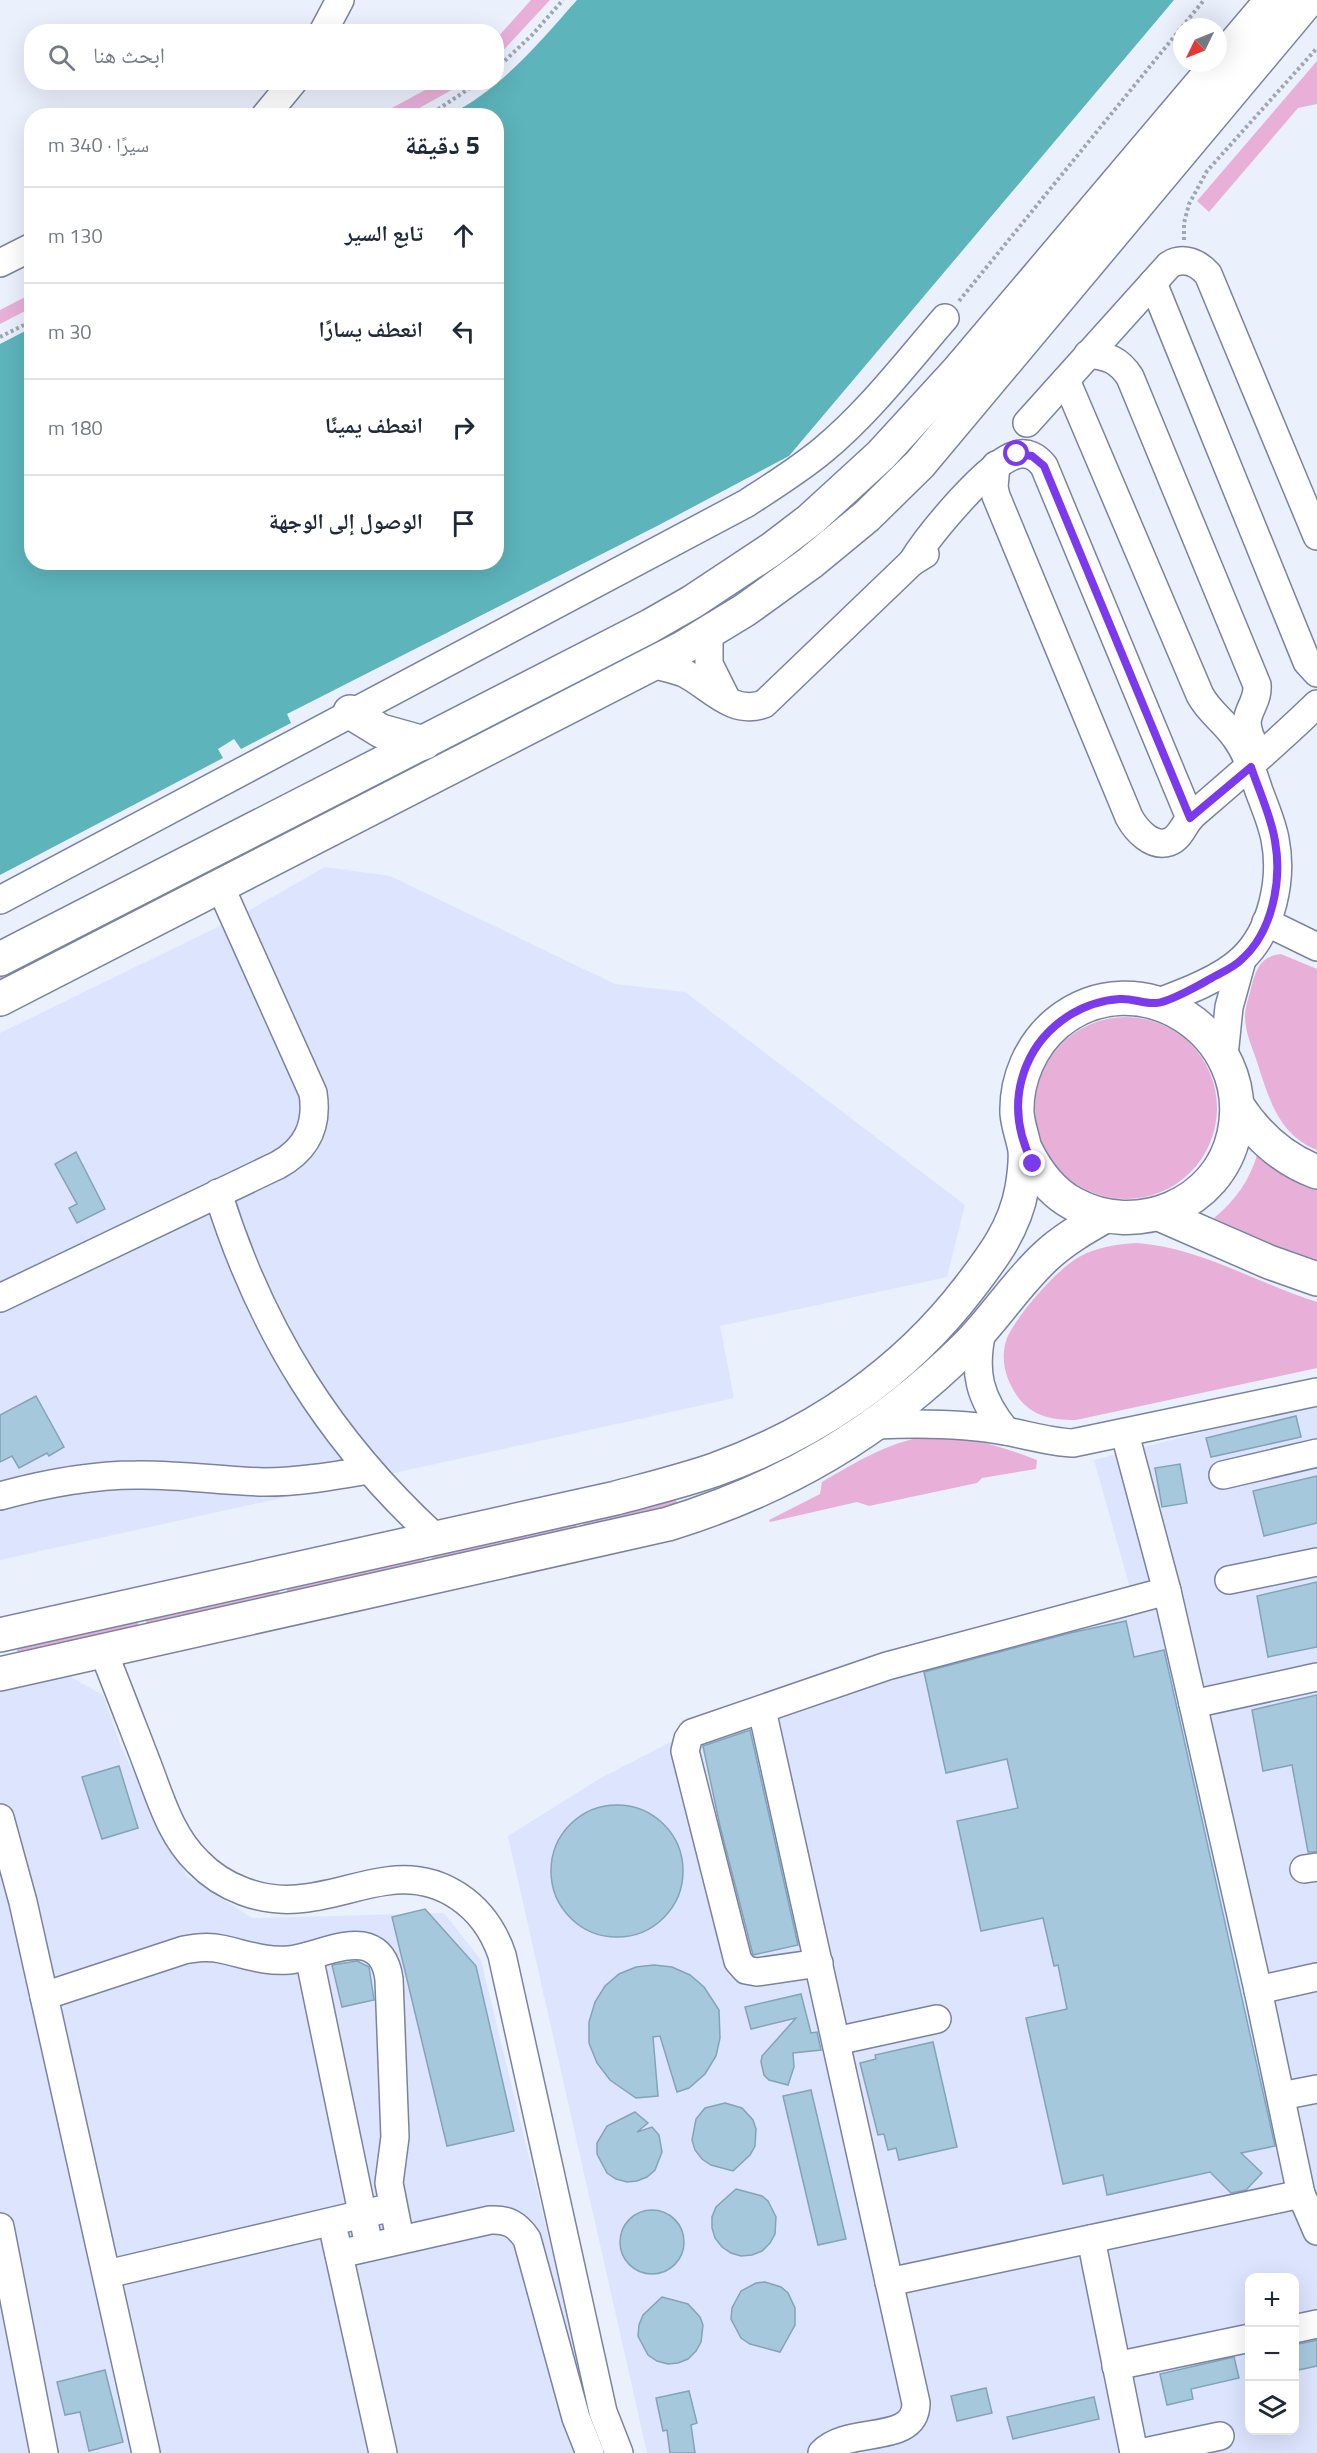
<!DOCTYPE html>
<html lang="ar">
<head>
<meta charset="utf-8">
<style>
	:root { --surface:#fff; --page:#f2f2f3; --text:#1f2937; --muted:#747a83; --line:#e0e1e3 }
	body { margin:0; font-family:"Titillium Web","Noto Naskh Arabic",sans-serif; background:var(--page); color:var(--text); direction:rtl }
	.controls { position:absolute; right:18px; bottom:18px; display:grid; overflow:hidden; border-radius:12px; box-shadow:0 6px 24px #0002 }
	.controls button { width:54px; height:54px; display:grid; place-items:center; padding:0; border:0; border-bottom:2px solid var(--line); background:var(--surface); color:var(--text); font:30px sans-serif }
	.compass { position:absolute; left:1173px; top:18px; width:54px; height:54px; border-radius:50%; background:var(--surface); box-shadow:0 6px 24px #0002; rotate:227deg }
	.stop { position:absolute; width:18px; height:18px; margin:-14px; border:4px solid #7c3aed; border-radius:50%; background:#fff }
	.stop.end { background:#7c3aed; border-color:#fff; box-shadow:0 2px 6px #0008 }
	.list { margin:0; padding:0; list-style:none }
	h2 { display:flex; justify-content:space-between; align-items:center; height:78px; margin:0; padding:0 24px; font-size:26px }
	h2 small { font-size:20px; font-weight:400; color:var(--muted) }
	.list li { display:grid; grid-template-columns:39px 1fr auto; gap:18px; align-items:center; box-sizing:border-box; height:96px; padding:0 24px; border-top:2px solid var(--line) }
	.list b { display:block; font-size:22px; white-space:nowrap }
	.list em { font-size:20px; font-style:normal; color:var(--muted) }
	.icon { flex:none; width:33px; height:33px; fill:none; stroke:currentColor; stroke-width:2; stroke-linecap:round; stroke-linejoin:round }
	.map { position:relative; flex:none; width:1317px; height:2453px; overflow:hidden; direction:ltr }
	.search { position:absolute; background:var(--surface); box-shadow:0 6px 24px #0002; left:24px; top:24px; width:480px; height:66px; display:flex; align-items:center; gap:15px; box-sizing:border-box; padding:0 21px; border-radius:24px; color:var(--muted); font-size:22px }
	.panel { position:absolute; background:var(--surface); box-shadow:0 6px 24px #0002; left:24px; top:108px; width:480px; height:462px; border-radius:24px; direction:rtl }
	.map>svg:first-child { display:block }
</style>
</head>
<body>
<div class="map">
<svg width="1317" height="2453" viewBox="0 0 1317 2453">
	<rect width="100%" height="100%" fill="#ebf0fd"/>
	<g fill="#dce5fd" fill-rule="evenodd">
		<polygon points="325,867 390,876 615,984 685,992 965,1205 947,1277 720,1326 734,1398 0,1560 0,1033 234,919"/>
		<path d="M1317 1402V2453H647L508 1836 599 1779 752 1700 1132 1595 1094 1460ZM1250 2278H1294V2430H1250Z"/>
		<polygon points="67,1675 103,1695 121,1747 187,1876 252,1918 444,1913 481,1960 601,2453 0,2453 0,1689"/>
	</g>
	<g fill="#e8b0d9">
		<polygon points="531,0 550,0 497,57 497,38"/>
		<polygon points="1317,61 1317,104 1298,108 1209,212 1197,201"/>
		<polygon points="440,82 464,83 407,115 379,115"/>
		<polygon points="31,294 31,308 0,324 0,310"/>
		<polygon points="519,707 523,717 0,985 0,972"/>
		<path d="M1281 954 1317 969V1150C1279 1135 1269 1099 1258 1065 1253 1048 1245 1034 1245 1016 1245 1005 1250 995 1252 984 1257 967 1262 956 1281 954Z"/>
		<circle cx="1126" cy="1108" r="91"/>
		<path d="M1258 1152 1317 1187V1263L1261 1242 1214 1218C1236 1200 1250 1180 1258 1152Z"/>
		<path d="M1137 1243C1202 1248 1256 1283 1317 1302V1368L1076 1420C1042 1420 1022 1412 1008 1379 1003 1366 1002 1351 1007 1338 1017 1315 1057 1269 1079 1257 1097 1247 1117 1244 1137 1243Z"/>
		<path d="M926 1436C966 1435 1000 1446 1037 1460L1036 1469 982 1478 977 1483 869 1506 857 1502 770 1522 769 1520 820 1494 822 1482C858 1461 885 1444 926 1436Z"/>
		<polygon points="675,1497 678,1507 585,1529 582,1519"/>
		<polygon points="575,1521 578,1531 434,1564 431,1553"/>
		<polygon points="423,1554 426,1566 288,1596 286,1585"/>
		<polygon points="278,1588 281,1598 147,1627 145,1616"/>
		<polygon points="137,1618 139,1629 18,1655 16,1644"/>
	</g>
	<path fill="#5db4bb" d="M577 0H1174L789 456 659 525 287 714 291 723 241 749 234 739 218 749 223 758 0 875V344L31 328 32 562H496V116L449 115C502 88 538 44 577 0Z"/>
	<g fill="#a6c8dd" stroke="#83a3b8" stroke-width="1.5">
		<polygon points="76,1152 105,1209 77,1223 69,1208 77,1204 55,1164"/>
		<polygon points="36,1396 64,1447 49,1456 47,1453 19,1468 12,1456 0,1462 0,1415"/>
		<polygon points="1296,1416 1301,1437 1211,1457 1206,1438"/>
		<polygon points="1180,1464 1187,1503 1162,1507 1155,1468"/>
		<polygon points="1317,1476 1317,1523 1264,1536 1253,1491"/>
		<polygon points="1317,1582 1317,1647 1268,1657 1257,1596"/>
		<polygon points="1126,1621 1134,1657 1164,1650 1275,2146 1241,2153 1262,2173 1246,2190 1231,2193 1210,2172 1107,2195 1103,2175 1063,2184 1026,2018 1067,2009 1058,1965 1054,1966 1043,1918 981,1931 957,1821 1018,1808 1007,1759 946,1773 924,1672 1070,1633"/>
		<polygon points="1317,1695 1317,1852 1308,1852 1292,1765 1263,1771 1252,1710"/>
		<polygon points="750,1730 798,1945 753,1955 720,1826 703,1746"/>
		<polygon points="119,1766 138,1828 102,1839 82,1777"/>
		<circle cx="617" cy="1871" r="66"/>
		<polygon points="425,1909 476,1966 514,2131 447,2146 392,1917"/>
		<polygon points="357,1961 369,1967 374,2000 342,2007 332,1965"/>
		<polygon points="654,1965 672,1967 690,1975 704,1987 719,2010 720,2038 716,2056 705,2074 689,2088 677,2092 660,2036 653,2037 658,2096 636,2098 610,2080 597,2063 589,2043 589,2022 595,2002 605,1986 619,1974 636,1967"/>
		<polygon points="801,1994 811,2033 817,2032 821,2050 793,2053 794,2067 788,2085 769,2080 764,2075 761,2062 762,2056 796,2018 751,2029 745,2007"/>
		<polygon points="933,2042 957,2147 899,2160 896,2148 888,2150 884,2134 878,2135 860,2063 876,2059 875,2055"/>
		<polygon points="811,2090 846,2239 818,2245 783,2096"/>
		<polygon points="725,2103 742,2108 753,2120 756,2129 755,2146 750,2155 733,2171 711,2165 702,2159 695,2150 692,2140 696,2119 705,2108"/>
		<polygon points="635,2112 648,2123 637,2132 652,2127 659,2135 662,2152 655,2170 647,2177 637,2181 627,2182 616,2179 607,2173 597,2154 597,2143 607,2126"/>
		<polygon points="736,2189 762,2196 768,2201 776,2217 775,2234 770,2243 762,2251 752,2255 741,2256 731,2253 722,2247 715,2238 712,2228 712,2217 716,2207"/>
		<circle cx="652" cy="2242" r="32"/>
		<polygon points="765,2282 781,2287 788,2293 795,2308 795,2325 780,2352 750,2344 741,2338 731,2319 732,2308 741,2291 756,2283"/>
		<polygon points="662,2297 688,2304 700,2317 703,2325 701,2342 696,2351 688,2359 678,2363 668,2364 657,2361 648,2355 638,2336 639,2325 643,2315"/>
		<polygon points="1317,2340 1317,2366 1294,2371 1294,2345"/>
		<polygon points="1234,2357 1239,2378 1191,2389 1193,2399 1167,2405 1160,2374"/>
		<polygon points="105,2370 123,2442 89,2451 80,2412 65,2415 57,2382"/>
		<polygon points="986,2388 992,2413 957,2421 951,2396"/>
		<polygon points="689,2391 697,2423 691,2425 695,2453 670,2453 667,2430 663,2431 656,2398"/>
		<polygon points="1094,2397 1099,2419 1013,2439 1007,2417"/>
	</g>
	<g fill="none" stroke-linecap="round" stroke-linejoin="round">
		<g stroke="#7983a1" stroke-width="30">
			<g id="minor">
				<polyline points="323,32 340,0"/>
				<polyline points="265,116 293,82"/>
				<polyline points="0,263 32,247"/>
				<polyline points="1153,283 1307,662 1317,673"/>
				<path d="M1088 354C1108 356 1119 360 1130 377L1257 685C1258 699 1251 705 1248 717 1244 730 1254 744 1259 755"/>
				<path d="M1066 380 1200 695C1209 712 1224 721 1235 737 1247 753 1253 773 1259 791 1265 807 1272 823 1275 839 1283 879 1272 931 1242 959 1221 979 1183 993 1156 1003"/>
				<path d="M1027 423 1169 265C1183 256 1198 263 1208 274L1317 536"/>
				<path d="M996 465 994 487 996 496 1129 817C1136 830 1152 848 1169 842 1181 838 1184 823 1193 815 1235 779 1277 743 1317 704"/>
				<path d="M912 562C928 536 988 462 1016 455 1027 451 1037 457 1044 466L1190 818"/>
				<polyline points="709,632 709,664 727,700"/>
				<path d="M652 664C662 667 674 669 684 673 709 685 731 716 764 704L912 562 925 554"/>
				<path d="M0 900 747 503C773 486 799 470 823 450 869 412 906 363 945 318"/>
				<polyline points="1266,922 1317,947"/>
				<polyline points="1224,1056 1229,1007 1242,960"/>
				<path d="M218 1193C261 1331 330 1441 436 1538"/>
				<path d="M0 1298 278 1165C307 1149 318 1125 313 1093L220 886"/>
				<path d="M982 1331C973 1372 979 1398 1006 1431"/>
				<path d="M876 1425C919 1423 963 1423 1005 1431 1028 1435 1049 1442 1073 1443L1317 1392"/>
				<polyline points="1125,1434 1167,1591 1193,1704 1258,1990 1301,2194 1317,2231"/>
				<polyline points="1223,1475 1317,1453"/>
				<path d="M0 1496C44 1484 91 1475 136 1475 178 1474 221 1481 264 1482 299 1482 334 1476 368 1470"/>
				<polyline points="1229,1580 1317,1562"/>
				<path d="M103 1651C118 1688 132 1725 146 1761 160 1797 170 1835 198 1862 223 1888 261 1902 297 1899 328 1897 357 1885 387 1881 441 1873 485 1905 502 1955L603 2412 619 2453"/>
				<polyline points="1193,1704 1317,1677"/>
				<path d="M762 1710 916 2403C916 2446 848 2425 822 2453"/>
				<polyline points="0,1818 23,1902 146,2453"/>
				<polyline points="1304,1869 1317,1867"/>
				<polyline points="309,1956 369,2246"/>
				<polyline points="819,1963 757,1972 746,1970 738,1961 685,1751 688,1739 692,1733 887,1666 1167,1591"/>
				<polyline points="1258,1990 1317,1977"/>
				<path d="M44 1996 184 1950C196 1948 208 1946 221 1949 245 1954 264 1962 289 1960 311 1958 346 1940 367 1947 382 1952 387 1965 389 1979L395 2137 389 2183 400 2239"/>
				<polyline points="836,2041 937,2019"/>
				<polyline points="1281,2096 1317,2089"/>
				<polyline points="0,2227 44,2453"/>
				<polyline points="335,2237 383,2453"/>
				<polyline points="1091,2239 1134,2453"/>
				<path d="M339 2254 490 2220C507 2219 517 2224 527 2239L576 2418 590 2453"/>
				<polyline points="107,2274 380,2210"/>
				<polyline points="889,2282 1301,2194"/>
				<polyline points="1294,2329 1317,2324"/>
				<polyline points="1116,2366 1250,2338"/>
				<polyline points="1140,2453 1220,2436"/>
			</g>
		</g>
		<g stroke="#7983a1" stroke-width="36">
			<g id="major">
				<polyline points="350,712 381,731 424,743"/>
				<polyline points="0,959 650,626 692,602 772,549 810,520 881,455 958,371 1272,0"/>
				<polyline points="0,999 681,649 745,610 810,563 867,516 920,464 1308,0"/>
				<path d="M1237 1105C1257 1136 1282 1159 1317 1172"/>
				<polyline points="1159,1214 1269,1262 1317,1279"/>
				<path d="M0 1635 616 1498C649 1489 682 1481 714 1470 815 1434 904 1373 969 1288 993 1257 1015 1228 1022 1188 1024 1176 1026 1163 1025 1150 1023 1138 1018 1126 1017 1113 1016 1079 1031 1045 1057 1023 1138 957 1256 1033 1234 1134 1219 1205 1136 1238 1074 1204 1051 1192 1036 1171 1025 1148"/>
				<path d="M0 1674 668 1524C785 1488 879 1433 967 1346 995 1318 1016 1284 1045 1257 1063 1240 1084 1228 1105 1216"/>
			</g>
		</g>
		<g stroke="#a0a5b2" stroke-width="4" stroke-dasharray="3 3" stroke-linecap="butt">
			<polyline points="1182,27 1204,0"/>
			<polyline points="496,69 532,35 563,0"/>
			<polyline points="428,116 479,82"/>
			<polyline points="1184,240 1184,223 1189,204 1207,171 1317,48"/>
			<polyline points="959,301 1182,27"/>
			<polyline points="0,337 32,321"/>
		</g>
		<use href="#minor" stroke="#fff" stroke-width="27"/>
		<use href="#major" stroke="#fff" stroke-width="33"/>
	</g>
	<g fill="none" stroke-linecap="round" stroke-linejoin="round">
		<path stroke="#7c3aed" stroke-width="8" d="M1017 454 1032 456 1044 466 1190 818 1251 767C1259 791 1271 816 1275 841 1282 880 1273 932 1241 960 1233 968 1220 973 1210 979 1197 986 1170 1002 1156 1003 1144 1004 1132 998 1120 999 1076 1002 1038 1031 1024 1072 1013 1104 1018 1135 1033 1164"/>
	</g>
</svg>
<div class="controls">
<button>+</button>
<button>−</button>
<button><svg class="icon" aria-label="layers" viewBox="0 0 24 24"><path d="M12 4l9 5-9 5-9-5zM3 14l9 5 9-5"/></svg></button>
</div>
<svg class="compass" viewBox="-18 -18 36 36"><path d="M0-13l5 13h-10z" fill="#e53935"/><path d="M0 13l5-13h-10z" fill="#747a83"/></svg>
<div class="stop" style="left:1017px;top:454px"></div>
<div class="stop end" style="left:1033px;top:1164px"></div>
<div class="search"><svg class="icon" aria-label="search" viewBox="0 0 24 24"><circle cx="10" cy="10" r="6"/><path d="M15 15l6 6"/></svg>ابحث هنا</div>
<section class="panel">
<h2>5 دقيقة<small>سيرًا · 340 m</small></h2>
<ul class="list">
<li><svg class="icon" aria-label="ahead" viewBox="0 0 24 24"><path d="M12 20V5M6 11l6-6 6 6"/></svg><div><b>تابع السير</b></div><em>130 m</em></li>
<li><svg class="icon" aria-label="left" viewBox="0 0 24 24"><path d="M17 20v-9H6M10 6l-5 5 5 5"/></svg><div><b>انعطف يسارًا</b></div><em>30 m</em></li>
<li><svg class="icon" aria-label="right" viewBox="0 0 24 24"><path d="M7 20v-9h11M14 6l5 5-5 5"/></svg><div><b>انعطف يمينًا</b></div><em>180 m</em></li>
<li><svg class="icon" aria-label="arrive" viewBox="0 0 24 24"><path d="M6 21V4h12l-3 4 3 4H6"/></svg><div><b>الوصول إلى الوجهة</b></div></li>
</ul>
</section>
</div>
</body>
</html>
